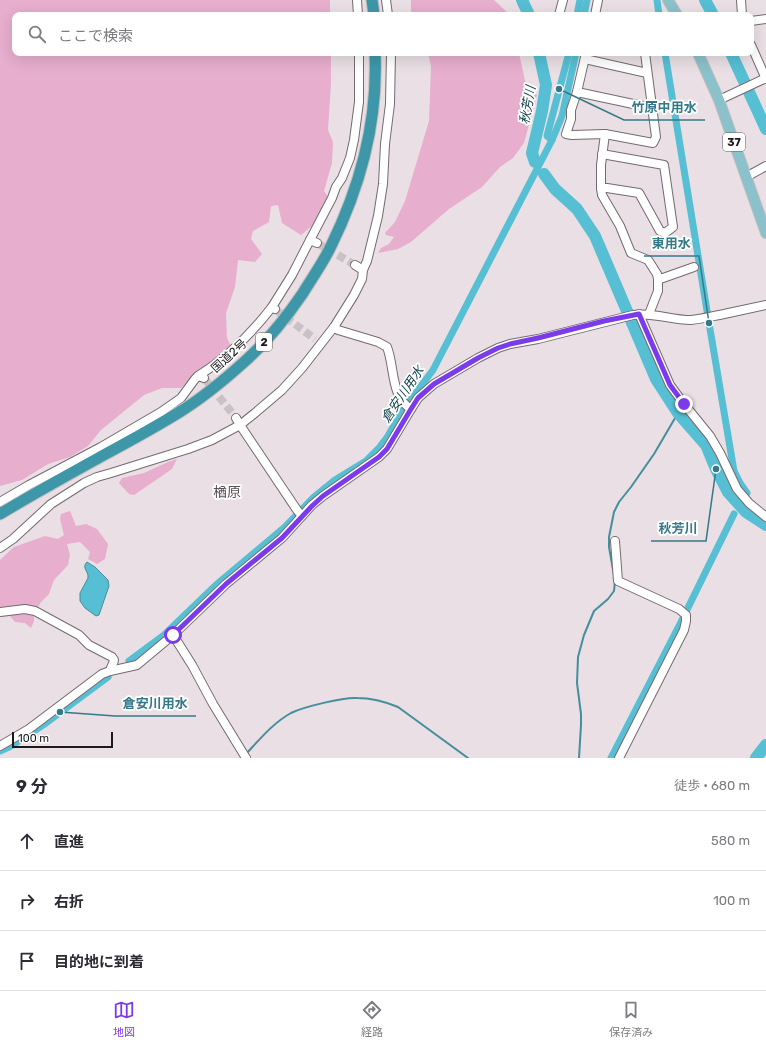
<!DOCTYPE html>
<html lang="ja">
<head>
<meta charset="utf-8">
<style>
	:root { --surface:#fff; --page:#f2f2f3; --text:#2b2b33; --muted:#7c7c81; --line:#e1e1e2; --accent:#7c3aed }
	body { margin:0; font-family:Rubik,"Noto Sans JP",sans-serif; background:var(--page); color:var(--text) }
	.scale { position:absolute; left:12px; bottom:10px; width:101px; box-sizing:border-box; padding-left:4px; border:2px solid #1d1a1c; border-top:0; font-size:11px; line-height:14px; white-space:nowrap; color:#1d1a1c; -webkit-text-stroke:3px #fff; paint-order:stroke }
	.stop { position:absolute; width:12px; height:12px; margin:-9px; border:3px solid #7c3aed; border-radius:50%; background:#fff }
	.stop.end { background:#7c3aed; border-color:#fff; box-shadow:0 1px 4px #0008 }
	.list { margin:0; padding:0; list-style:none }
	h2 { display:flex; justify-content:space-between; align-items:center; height:52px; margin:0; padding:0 16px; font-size:17px }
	h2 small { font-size:13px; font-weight:400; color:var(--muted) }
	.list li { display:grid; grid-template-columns:26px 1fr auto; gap:12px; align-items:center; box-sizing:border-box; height:60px; padding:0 16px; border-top:1px solid var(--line) }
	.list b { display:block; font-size:15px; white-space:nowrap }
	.list em { font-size:13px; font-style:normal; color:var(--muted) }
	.icon { flex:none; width:22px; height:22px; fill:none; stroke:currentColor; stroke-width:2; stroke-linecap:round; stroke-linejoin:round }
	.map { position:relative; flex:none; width:766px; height:758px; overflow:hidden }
	.search { position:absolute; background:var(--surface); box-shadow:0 4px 16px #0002; left:12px; right:12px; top:12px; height:44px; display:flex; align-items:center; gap:10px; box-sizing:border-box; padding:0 14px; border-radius:8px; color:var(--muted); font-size:15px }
	.sheet { height:232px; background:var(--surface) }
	nav { display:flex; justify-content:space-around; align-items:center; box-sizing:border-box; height:56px; border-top:1px solid var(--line); background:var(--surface); font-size:11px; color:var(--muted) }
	nav a { display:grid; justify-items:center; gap:2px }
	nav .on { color:var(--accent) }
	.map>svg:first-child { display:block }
</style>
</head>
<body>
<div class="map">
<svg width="766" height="758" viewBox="0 0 766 758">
	<rect width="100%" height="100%" fill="#e9dfe4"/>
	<g fill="#e7aecd">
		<polygon points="0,0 330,0 330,15 15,15 15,53 331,53 331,83 328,130 333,142 332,163 324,191 329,198 312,226 301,235 282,223 278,205 271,206 269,222 253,231 251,239 262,254 255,262 238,260 235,287 226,313 227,338 232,348 198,372 181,388 162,388 144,395 101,430 88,446 70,457 48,464 22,480 0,486"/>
		<polygon points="411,0 494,0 510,15 414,15 411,11"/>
		<polygon points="428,53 519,53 525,81 537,95 524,143 513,158 500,167 482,187 449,209 411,242 398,249 378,253 381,248 389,244 394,237 386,235 385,233 395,222 405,201 429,121 431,66"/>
		<polygon points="177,459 172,469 134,495 129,494 119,483 122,478 144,473 168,462"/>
		<polygon points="70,511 76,526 86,524 97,529 108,544 105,559 97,564 88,559 90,552 80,542 67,544 70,555 68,565 54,580 49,594 41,602 34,614 34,621 31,628 25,623 15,622 10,616 0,617 0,560 14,547 45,536 58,539 64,535 60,519 61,514"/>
	</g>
	<path fill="#56bfd4" stroke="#458e9d" d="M87 562 95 567 108 580 109 586 99 615 96 616 85 608 80 601V593L88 578C89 571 81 568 87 562Z"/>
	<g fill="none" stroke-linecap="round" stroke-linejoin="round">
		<g stroke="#458e9d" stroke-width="2">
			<polyline points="614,575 609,547 609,537 614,512 619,502 631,487 654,454 678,413"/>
			<path d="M246 754C260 739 273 723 291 713 303 707 344 697 357 698 370 698 386 702 398 707L468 758"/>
			<polyline points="579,758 581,725 581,714 577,683 578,657 584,635 594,611 608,599 614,591 615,581"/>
		</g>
		<g stroke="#56bfd4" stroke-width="7">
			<polyline points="657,0 659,15"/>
			<polyline points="577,15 580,0"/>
			<polyline points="584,15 587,0"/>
			<polyline points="665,53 709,323 734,471 740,483 747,493 745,496"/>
			<polyline points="552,140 547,136 569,53"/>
			<polyline points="129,661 164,635 216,585 285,527 314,497 335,480 366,461 379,448 388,436 401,413 433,370 552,140 562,116 576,53"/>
			<polyline points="0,751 11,746 46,723 108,677"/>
			<polyline points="611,758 680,624 734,514"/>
		</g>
		<g stroke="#56bfd4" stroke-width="12">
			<polyline points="522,0 529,15"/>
			<polyline points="705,0 713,15"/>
			<polyline points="731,53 766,129"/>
			<polyline points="535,162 532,153 542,111 546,85 539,53"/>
			<polyline points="544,174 555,189 577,209 595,236 656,379 678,413 706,445 716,469 728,492 746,512 766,525"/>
			<polyline points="756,758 766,745"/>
		</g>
		<g stroke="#cac1c6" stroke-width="8" stroke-dasharray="8 4" stroke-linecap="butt">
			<polyline points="317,243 355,265"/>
			<polyline points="276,310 315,339"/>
			<polyline points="204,378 236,418"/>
		</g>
		<g stroke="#736b6f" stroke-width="10">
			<g id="minor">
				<polyline points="357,0 358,15"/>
				<polyline points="386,0 388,15"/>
				<polyline points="741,0 742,15"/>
				<polyline points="559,15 563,0"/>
				<polyline points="595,15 598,0"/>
				<polyline points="751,21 766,19"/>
				<polyline points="751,45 766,79"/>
				<polyline points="586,53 577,92 571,110 571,119 566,134 572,135 605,134 653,143 656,137 645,53"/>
				<polyline points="585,59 647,73"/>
				<polyline points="577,92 652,108"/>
				<polyline points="719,100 766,78"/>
				<polyline points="605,134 601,165 601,188 602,195 620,226 631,253 648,260 657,274 658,279 658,291 649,314"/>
				<polyline points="746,177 766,166"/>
				<polyline points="601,188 607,188 639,193 660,231 665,233 673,227 664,165 602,154"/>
				<polyline points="310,240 332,198 336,187 342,178 350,158 354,140 359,102 359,53"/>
				<polyline points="355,265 363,270"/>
				<polyline points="658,279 663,278 694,267"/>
				<polyline points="275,309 272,307 292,275 310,240 317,243"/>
				<polyline points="639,314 670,385 684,404 710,436 720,453 737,489 749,503 766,517"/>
				<path d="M334 327 338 330 378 342 387 347C395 367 390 396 411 409"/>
				<path d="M204 378 198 376C227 358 251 334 272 307"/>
				<polyline points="236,418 240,425 297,510 302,516"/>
				<polyline points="0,502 29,485 101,447 161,412 181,398 195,379 198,376"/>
				<polyline points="615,541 618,581 679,609 686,615 686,621 684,630 619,758"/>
				<polyline points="0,548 13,539 51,504 84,483 97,477 111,473 188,449 212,440 240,425 255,413 282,390 302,368 334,327 354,295 362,279 363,270 367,261 378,216 383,184 385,144 390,104 391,53"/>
				<path d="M0 612 25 609 35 611 79 635 89 645 112 657 114 660C114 663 111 666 110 671"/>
				<polyline points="173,635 192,665 213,704 246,758"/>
				<path d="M0 746 29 729 102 674 110 671 137 665 173 635 226 584 282 538 312 505 323 496 379 457 387 449 411 409 418 398 434 384 478 358 498 348 510 344 538 339 633 315C654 312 670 320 691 320 702 319 713 316 724 314 738 311 752 308 766 305"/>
			</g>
		</g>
		<g stroke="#c0bfbf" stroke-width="12">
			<g id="major">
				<polyline points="668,0 677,15"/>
				<polyline points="698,53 719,100 766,233"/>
			</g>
		</g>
		<g stroke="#c0bfbf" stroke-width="13">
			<g id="highway">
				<polyline points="372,0 374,15"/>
				<path d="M0 514C33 494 66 476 100 457 126 443 152 429 178 413 201 399 223 381 243 363 266 343 286 318 303 293 312 278 323 263 331 246 361 185 378 121 375 53"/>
			</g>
		</g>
		<use href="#minor" stroke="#fff" stroke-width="8"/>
		<use href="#major" stroke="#8bc1cb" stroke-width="10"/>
		<use href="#highway" stroke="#3d97a8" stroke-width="11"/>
	</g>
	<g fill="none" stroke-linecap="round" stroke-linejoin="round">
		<polyline stroke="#7c3aed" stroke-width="5" points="173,635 226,584 282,538 312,506 323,496 379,457 387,449 411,409 418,398 434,384 478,358 498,348 510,344 538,338 604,321 639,314 670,385 684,404"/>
	</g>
	<g text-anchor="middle" stroke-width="3.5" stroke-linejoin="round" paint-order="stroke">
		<g fill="#fff" stroke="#615f60" stroke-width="1">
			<rect x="723" y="133" width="22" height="18" rx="3"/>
			<rect x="256" y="333" width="16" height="18" rx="3"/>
		</g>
		<g font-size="11" font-weight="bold" fill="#1d1a1c">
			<text x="734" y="146">37</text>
			<text x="264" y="346">2</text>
		</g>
		<g font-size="12" fill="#1d1a1c" stroke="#fff">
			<text transform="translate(229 356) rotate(-42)" y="4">国道2号</text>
		</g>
		<g font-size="13" font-style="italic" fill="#13424b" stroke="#fff">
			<text transform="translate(527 105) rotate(-80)" y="5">秋芳川</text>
			<text transform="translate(402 394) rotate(-56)" y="5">倉安川用水</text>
		</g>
		<g font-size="14" fill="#5a5256" stroke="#fff">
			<text x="227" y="497">楢原</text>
		</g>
	</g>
	<path fill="none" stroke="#347987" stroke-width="1.5" d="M559 89L624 120H705M709 323L699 256H644M716 469L706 541H651M60 712L115 716H196"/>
	<g fill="#347987" stroke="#fff" stroke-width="1.5">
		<circle cx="559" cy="89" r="4"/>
		<circle cx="709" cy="323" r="4"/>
		<circle cx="716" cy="469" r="4"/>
		<circle cx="60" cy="712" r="4"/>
	</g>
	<g font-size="13" text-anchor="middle" font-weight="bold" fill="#347987" stroke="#fff" stroke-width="3.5" stroke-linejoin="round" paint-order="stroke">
		<text x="664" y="112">竹原中用水</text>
		<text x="671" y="248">東用水</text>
		<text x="678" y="533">秋芳川</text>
		<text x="155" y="708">倉安川用水</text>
	</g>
</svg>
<div class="scale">100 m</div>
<div class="stop" style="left:173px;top:635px"></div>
<div class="stop end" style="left:684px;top:404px"></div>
<div class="search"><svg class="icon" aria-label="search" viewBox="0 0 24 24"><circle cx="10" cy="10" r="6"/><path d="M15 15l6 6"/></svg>ここで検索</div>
</div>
<section class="sheet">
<h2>9 分<small>徒歩 · 680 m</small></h2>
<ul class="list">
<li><svg class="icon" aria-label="ahead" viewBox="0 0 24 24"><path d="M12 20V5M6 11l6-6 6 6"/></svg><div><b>直進</b></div><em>580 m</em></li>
<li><svg class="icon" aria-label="right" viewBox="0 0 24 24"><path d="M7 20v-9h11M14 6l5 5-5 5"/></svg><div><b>右折</b></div><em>100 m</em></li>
<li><svg class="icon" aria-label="arrive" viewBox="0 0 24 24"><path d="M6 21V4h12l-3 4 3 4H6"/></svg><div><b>目的地に到着</b></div></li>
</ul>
</section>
<nav>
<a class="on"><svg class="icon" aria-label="map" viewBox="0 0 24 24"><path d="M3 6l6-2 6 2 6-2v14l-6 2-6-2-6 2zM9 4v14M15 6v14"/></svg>地図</a>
<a><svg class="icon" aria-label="directions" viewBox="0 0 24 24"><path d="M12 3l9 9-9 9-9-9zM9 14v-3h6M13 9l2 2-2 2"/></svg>経路</a>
<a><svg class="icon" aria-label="saved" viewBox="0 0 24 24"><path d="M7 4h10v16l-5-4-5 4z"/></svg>保存済み</a>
</nav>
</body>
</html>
